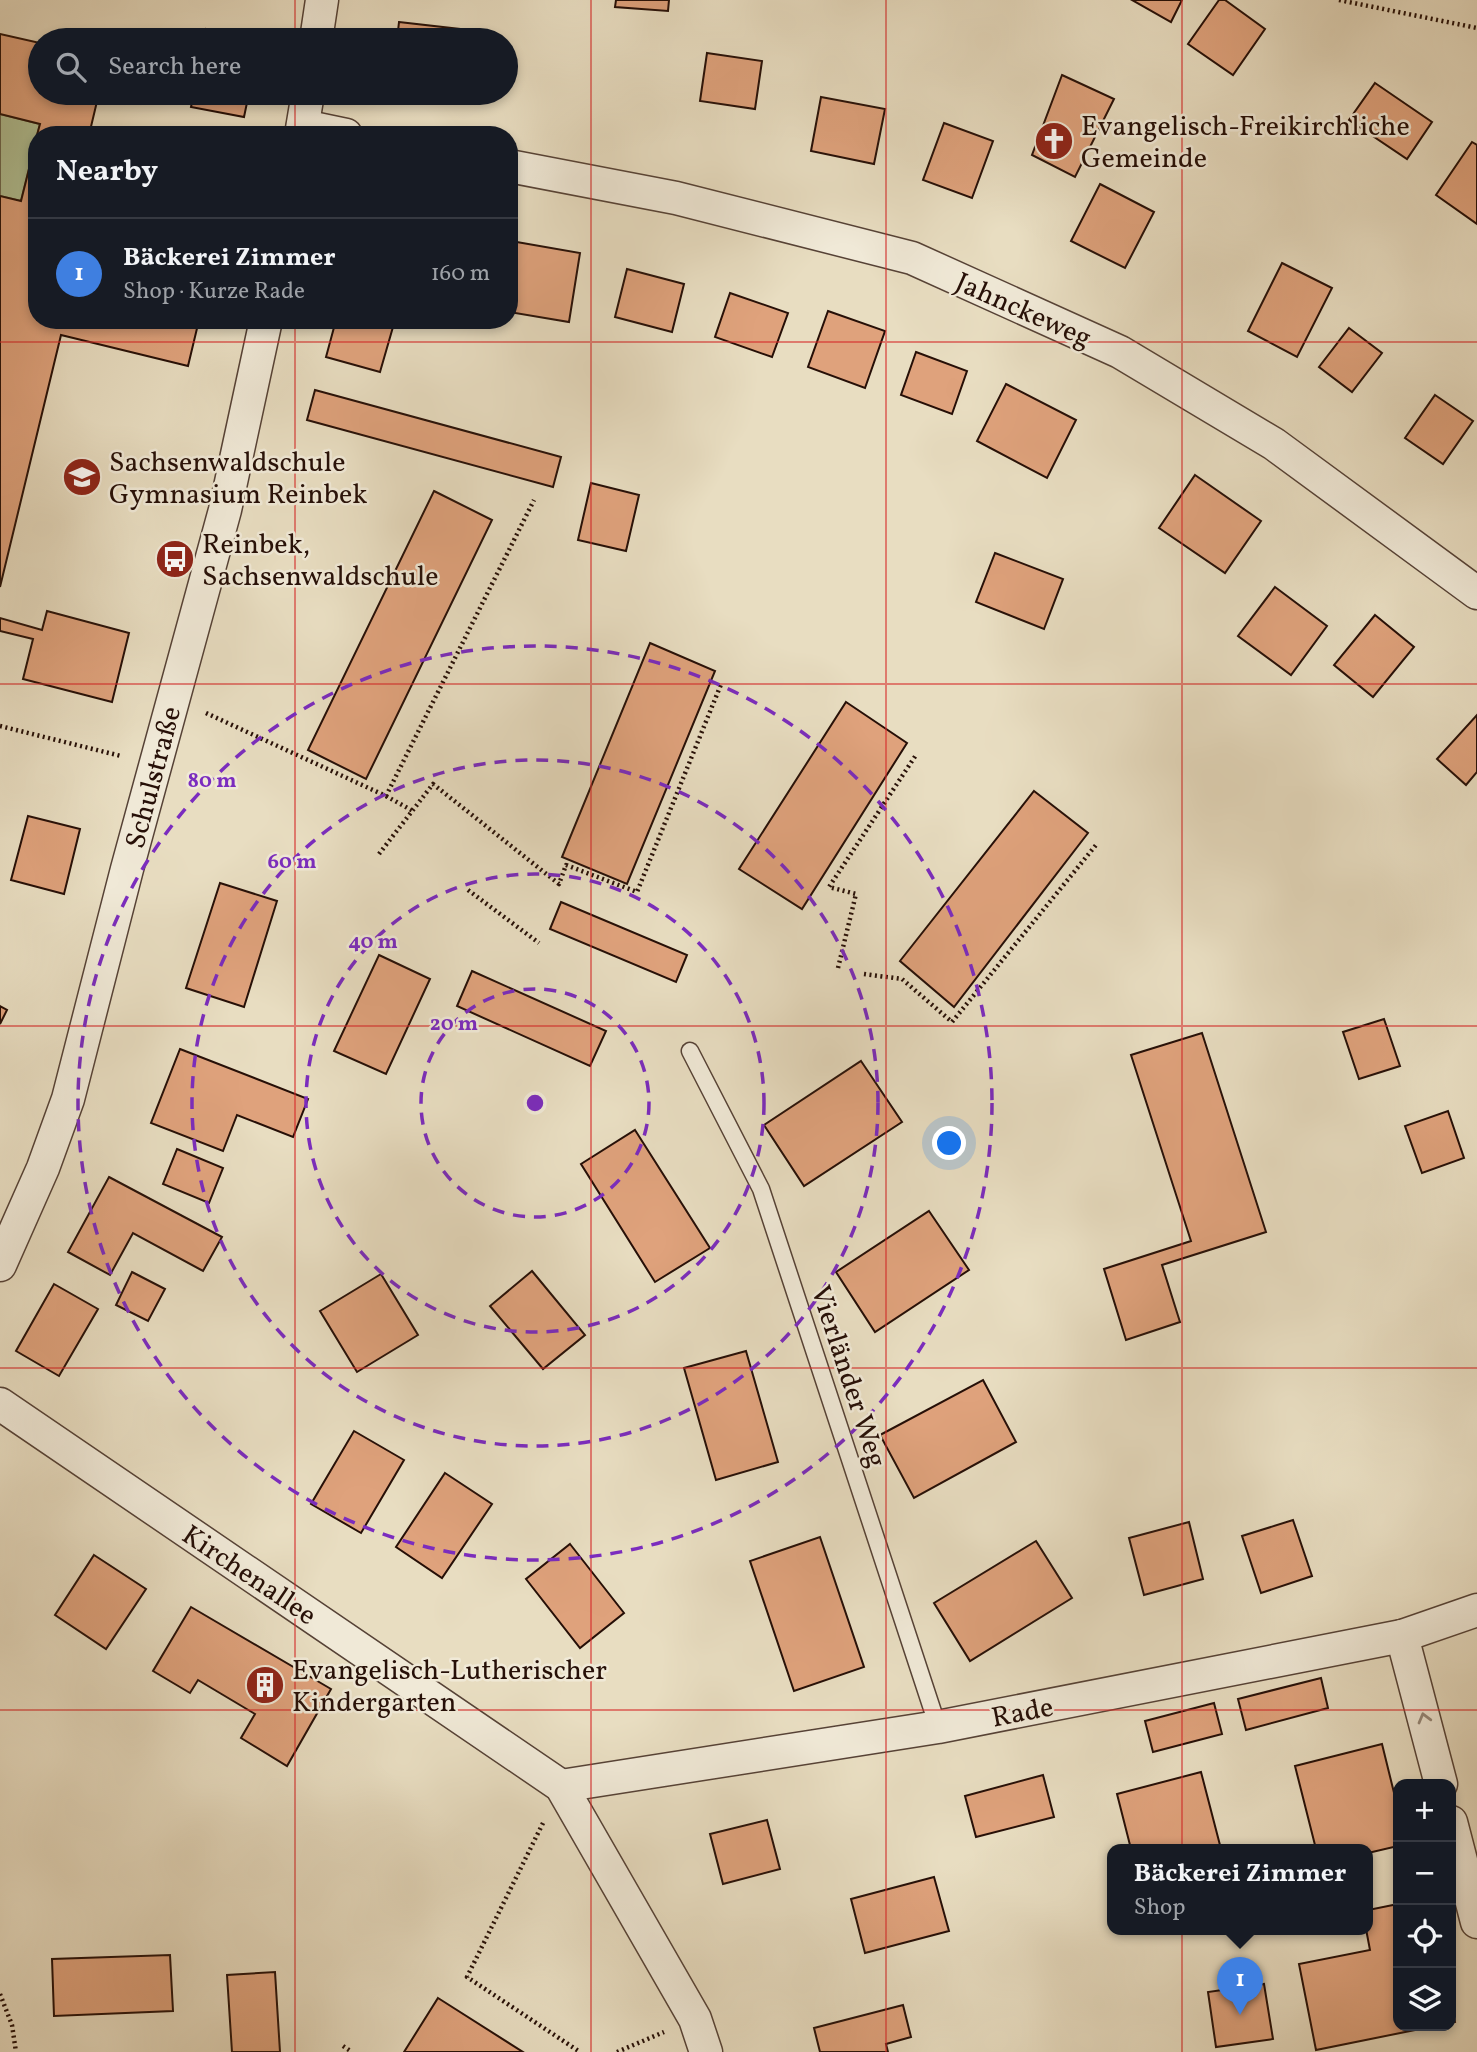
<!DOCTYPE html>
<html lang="en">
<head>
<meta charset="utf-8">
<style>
	:root { --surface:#171b24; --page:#242831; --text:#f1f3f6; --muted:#9ea1a6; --line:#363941; --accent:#b45309 }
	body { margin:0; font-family:Vollkorn,serif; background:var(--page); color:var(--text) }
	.controls { position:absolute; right:21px; bottom:21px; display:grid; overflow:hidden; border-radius:14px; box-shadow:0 4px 10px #0003 }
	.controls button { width:63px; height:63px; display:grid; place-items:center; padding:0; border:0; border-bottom:2px solid var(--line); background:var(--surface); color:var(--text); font:35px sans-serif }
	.you { position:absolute; left:950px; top:1144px; width:24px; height:24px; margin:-18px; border:5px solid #fff; border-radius:50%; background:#1a73e8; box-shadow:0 0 0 10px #1a73e833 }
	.badge { display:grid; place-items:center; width:46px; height:46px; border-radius:50%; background:var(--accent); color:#fff; font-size:23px; font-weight:700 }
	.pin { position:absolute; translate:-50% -58px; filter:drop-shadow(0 2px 4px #0008) }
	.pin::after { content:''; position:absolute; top:37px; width:24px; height:21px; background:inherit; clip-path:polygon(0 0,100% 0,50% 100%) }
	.popup { position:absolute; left:1107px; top:1844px; width:266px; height:91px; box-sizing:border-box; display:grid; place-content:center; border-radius:14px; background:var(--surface); filter:drop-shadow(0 2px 5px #0005); font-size:23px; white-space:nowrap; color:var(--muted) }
	.popup b { font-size:26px; color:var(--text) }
	.popup::after { content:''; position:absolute; left:50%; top:100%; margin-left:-14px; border:14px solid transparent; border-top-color:var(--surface) }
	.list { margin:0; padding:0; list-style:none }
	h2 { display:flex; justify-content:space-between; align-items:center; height:91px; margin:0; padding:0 28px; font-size:30px }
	h2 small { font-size:23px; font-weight:400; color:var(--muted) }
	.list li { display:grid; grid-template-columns:46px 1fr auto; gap:21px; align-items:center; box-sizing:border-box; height:112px; padding:0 28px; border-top:2px solid var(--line) }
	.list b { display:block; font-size:26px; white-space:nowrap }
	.list p { margin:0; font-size:23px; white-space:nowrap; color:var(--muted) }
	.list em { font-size:23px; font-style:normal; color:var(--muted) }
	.icon { flex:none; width:38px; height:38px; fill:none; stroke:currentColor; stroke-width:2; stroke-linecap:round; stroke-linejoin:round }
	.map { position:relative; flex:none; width:1477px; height:2052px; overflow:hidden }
	.search { position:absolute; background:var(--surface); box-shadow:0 4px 10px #0003; left:28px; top:28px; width:490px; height:77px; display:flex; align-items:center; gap:18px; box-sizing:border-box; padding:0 24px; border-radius:38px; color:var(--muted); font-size:26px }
	.panel { position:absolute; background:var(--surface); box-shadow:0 4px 10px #0003; left:28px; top:126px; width:490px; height:203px; border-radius:28px }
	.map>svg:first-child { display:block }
</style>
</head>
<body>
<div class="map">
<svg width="1477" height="2052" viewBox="0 0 1477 2052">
	<rect width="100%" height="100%" fill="#e8ddc1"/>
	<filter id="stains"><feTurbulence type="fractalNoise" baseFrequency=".00286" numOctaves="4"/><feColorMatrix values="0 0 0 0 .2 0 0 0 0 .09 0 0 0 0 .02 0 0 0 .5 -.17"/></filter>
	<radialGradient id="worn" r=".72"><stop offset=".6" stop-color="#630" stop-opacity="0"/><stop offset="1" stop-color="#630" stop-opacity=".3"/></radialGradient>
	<polygon fill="#b1c296" stroke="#6c684e" stroke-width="2" points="0,114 40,124 21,201 0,196"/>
	<g fill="#dfa27c" stroke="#260f07" stroke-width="2">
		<polygon points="616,0 669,0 668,11 615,7"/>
		<polygon points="1132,0 1182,0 1171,22"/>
		<polygon points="1219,0 1225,0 1265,29 1233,75 1188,44"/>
		<polygon points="399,22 486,32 485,40 397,40"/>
		<polygon points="206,29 259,40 204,40"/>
		<polygon points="0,34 40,43 40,93 99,93 89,135 37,135 40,124 0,114"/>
		<polygon points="707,53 762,61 755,109 700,101"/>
		<polygon points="1062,75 1114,99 1075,177 1032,155"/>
		<polygon points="1375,83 1432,122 1407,159 1349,120"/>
		<polygon points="194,93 249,93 244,117 191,107"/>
		<polygon points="821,97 885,109 874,164 811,151"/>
		<polygon points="944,123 993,141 972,198 923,180"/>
		<polygon points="183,128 215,135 181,135"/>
		<polygon points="37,137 37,320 199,320 188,366 61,335 0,587 0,196 21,201"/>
		<polygon points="1472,142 1477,145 1477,224 1436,195"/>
		<polygon points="1100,184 1154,212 1125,268 1071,241"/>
		<polygon points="511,241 580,253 569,322 509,312"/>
		<polygon points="1282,263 1332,288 1297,357 1248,331"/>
		<polygon points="627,269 684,284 672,332 615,317"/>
		<polygon points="730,293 788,313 772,357 715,337"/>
		<polygon points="828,311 885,331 865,388 808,367"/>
		<polygon points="336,320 395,320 380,372 326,357"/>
		<polygon points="1349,328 1382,353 1352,392 1319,367"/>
		<polygon points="916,352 967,371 952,414 901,395"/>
		<polygon points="1006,384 1076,420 1047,478 977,441"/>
		<polygon points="315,390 561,457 553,487 307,420"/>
		<polygon points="1435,395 1473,421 1443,464 1405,438"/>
		<polygon points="1195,475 1261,521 1225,573 1159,528"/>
		<polygon points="591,483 639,495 626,551 578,540"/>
		<polygon points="434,491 492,520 366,779 308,750"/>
		<polygon points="995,553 1063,579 1044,629 976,602"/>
		<polygon points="1275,587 1327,626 1291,675 1238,636"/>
		<polygon points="47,611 129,633 112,702 23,679 33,639 0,631 0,618 42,630"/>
		<polygon points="1375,615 1414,647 1373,697 1334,665"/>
		<polygon points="650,643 715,671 627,884 562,857"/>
		<polygon points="846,702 907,743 802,909 739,869"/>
		<polygon points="1477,715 1477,772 1466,785 1437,759"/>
		<polygon points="1034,791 1088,833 954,1007 900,961"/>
		<polygon points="28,816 80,829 64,894 11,880"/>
		<polygon points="220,883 277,901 244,1007 186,988"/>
		<polygon points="561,902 687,955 676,982 550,929"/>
		<polygon points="379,955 430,979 386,1074 334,1051"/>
		<polygon points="472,971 606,1031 590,1066 457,1006"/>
		<polygon points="0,1006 7,1010 0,1024"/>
		<polygon points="1384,1019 1400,1066 1359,1079 1343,1032"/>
		<polygon points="1202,1033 1266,1232 1162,1265 1180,1322 1126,1340 1104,1269 1191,1241 1131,1055"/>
		<polygon points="180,1049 308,1099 293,1137 237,1115 223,1151 151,1123"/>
		<polygon points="861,1061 902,1122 804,1186 764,1125"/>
		<polygon points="1448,1111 1464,1158 1422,1173 1405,1126"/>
		<polygon points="635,1130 710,1248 655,1282 581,1164"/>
		<polygon points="177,1149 223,1168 209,1203 163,1184"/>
		<polygon points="109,1177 222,1237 203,1271 133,1233 110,1275 68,1252"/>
		<polygon points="929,1211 969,1270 875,1332 836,1272"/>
		<polygon points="532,1271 585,1335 543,1369 490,1306"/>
		<polygon points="132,1272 165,1289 148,1321 116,1305"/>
		<polygon points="381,1274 418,1335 357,1372 320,1311"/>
		<polygon points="54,1284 98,1309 59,1376 16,1351"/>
		<polygon points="746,1351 778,1462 716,1480 684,1368"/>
		<polygon points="983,1380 1016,1442 914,1498 880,1435"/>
		<polygon points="354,1431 404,1460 361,1533 311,1504"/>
		<polygon points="445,1473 492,1504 442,1578 396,1547"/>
		<polygon points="1293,1520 1312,1576 1261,1593 1242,1536"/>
		<polygon points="1189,1522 1203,1579 1144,1595 1129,1538"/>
		<polygon points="820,1537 864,1667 794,1691 750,1561"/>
		<polygon points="1036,1541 1072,1598 970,1661 934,1603"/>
		<polygon points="570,1544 624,1613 580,1648 526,1579"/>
		<polygon points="94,1555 146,1589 106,1649 55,1615"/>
		<polygon points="191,1607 331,1689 287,1766 241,1738 255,1714 198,1680 190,1693 153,1671"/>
		<polygon points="1321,1678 1328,1708 1246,1730 1238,1699"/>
		<polygon points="1214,1703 1222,1734 1153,1752 1145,1721"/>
		<polygon points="1382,1744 1398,1809 1398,1846 1368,1853 1368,1849 1316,1849 1295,1766"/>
		<polygon points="1201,1772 1221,1849 1131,1849 1117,1794"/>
		<polygon points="1043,1775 1054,1817 976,1837 965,1796"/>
		<polygon points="767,1820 780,1869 723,1884 710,1834"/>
		<polygon points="934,1877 949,1931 865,1953 851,1899"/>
		<polygon points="1398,1904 1398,2026 1435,2026 1316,2050 1299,1964 1370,1950 1366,1929 1368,1929 1368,1910"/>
		<polygon points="170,1955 173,2011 54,2016 52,1959"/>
		<polygon points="275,1972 280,2052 232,2052 227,1975"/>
		<polygon points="1264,1984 1273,2039 1216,2047 1208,1992"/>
		<polygon points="438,1998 523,2052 404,2052"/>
		<polygon points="1451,1999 1455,2022 1451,2023"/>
		<polygon points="903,2005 911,2037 886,2044 888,2052 820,2052 814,2028"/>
	</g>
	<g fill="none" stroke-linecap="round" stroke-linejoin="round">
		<g stroke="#564236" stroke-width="19">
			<polyline id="service" points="690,1051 761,1189 938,1727"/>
		</g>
		<g stroke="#564236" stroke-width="35">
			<g id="minor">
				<polyline points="316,40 322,0"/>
				<polyline points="303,126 346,135"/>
				<polyline points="301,135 308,93"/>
				<polyline points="509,166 676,198 912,258 1120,352 1274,444 1477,593"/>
				<polyline points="0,1265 43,1168 68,1099 127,869 225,510 266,320"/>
				<polyline points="0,1404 561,1786 695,2019 706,2052"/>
				<polyline points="1402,1636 1441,1784"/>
				<polyline points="561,1786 938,1727 1402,1636 1477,1610"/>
				<polyline points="1451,1822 1477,1922"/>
			</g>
		</g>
		<g stroke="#260f07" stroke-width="4.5" stroke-dasharray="2 3.5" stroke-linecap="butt">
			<polyline points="1339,0 1477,28"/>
			<polyline points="206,713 386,796 534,500"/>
			<polyline points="0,726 121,756"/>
			<polyline points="386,796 413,811"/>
			<polyline points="379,854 433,784 559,884 566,865 637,892 722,682"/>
			<polyline points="468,890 539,943"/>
			<polyline points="838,968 856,894 829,887 916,755"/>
			<polyline points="864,974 902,979 952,1022 1096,845"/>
			<polyline points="543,1823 467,1977 580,2052"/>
			<polyline points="0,1994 12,2025 16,2052"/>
			<polyline points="343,2046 352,2052"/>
			<polyline points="617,2052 664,2032"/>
		</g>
		<use href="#service" stroke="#f0e9d7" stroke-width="16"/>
		<use href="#minor" stroke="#f0e9d7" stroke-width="32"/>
	</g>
	<defs><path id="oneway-chevron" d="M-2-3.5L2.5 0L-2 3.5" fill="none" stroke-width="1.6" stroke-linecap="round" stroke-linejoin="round" transform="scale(1.75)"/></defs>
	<use stroke="#958779" href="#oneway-chevron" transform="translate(1424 1718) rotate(-105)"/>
	<path fill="none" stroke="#d62828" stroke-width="2" stroke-opacity="0.55" d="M295 0V40M591 0V2052M886 0V2052M1182 0V2052M295 93V135M295 320V2052M0 342H1477M0 684H1477M0 1026H1477M0 1368H1477M0 1710H1477"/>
	<g fill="none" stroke="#7b2cbf" stroke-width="3.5" stroke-dasharray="12 9">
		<circle cx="535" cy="1103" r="114"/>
		<circle cx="535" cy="1103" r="229"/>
		<circle cx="535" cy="1103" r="343"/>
		<circle cx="535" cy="1103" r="457"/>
	</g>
	<defs>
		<g id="church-disc" transform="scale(2.0125)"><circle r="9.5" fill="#8f2418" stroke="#f0e9d7"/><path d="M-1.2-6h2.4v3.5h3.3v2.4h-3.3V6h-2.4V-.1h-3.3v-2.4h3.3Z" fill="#fff"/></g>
		<g id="school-disc" transform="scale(2.0125)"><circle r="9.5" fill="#8f2418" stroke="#f0e9d7"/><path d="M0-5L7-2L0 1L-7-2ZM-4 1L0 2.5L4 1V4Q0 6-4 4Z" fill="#fff"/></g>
		<g id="bus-disc" transform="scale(2.0125)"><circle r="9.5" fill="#8f2418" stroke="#f0e9d7"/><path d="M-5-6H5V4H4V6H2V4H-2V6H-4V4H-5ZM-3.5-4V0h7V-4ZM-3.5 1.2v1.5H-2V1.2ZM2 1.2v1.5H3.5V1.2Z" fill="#fff"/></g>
		<g id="building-disc" transform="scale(2.0125)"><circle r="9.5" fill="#8f2418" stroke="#f0e9d7"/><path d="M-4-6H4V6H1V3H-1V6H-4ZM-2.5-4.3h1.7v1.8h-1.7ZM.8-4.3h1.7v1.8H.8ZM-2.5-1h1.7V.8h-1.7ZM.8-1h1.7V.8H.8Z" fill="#fff"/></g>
	</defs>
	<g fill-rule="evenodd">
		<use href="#church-disc" x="1054" y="141"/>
		<use href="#school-disc" x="82" y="477"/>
		<use href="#bus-disc" x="175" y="559"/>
		<use href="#building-disc" x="265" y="1685"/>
	</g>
	<g text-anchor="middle" stroke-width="5" stroke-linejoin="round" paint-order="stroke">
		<g font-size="28" fill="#260f07" stroke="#f0e9d7" text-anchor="start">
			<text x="1081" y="135">Evangelisch-Freikirchliche<tspan x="1081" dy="32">Gemeinde</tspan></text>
			<text x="109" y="471">Sachsenwaldschule<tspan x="109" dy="32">Gymnasium Reinbek</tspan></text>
			<text x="202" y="553">Reinbek,<tspan x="202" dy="32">Sachsenwaldschule</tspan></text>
			<text x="292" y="1679">Evangelisch-Lutherischer<tspan x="292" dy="32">Kindergarten</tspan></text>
		</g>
		<g font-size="28" fill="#260f07" stroke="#f0e9d7">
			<text transform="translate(1024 309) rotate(24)" y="10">Jahnckeweg</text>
			<text transform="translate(152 777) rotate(-75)" y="10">Schulstraße</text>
			<text transform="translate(850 1376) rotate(72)" y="10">Vierländer Weg</text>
			<text transform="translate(250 1574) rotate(34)" y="10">Kirchenallee</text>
			<text transform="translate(1022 1711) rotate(-11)" y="10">Rade</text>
		</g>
	</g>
	<circle cx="535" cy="1103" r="10" fill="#7b2cbf" stroke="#f0e9d7" stroke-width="3.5"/>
	<g font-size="21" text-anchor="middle" font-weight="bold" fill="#7b2cbf" stroke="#f0e9d7" stroke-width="5" stroke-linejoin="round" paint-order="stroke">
		<text x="212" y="787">80 m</text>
		<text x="292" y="868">60 m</text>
		<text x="373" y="948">40 m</text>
		<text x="454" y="1030">20 m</text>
	</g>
	<rect width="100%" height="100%" filter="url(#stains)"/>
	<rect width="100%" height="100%" fill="url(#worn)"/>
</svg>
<div class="controls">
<button>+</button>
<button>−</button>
<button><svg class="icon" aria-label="locate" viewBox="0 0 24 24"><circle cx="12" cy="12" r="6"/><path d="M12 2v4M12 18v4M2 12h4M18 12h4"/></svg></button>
<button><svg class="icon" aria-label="layers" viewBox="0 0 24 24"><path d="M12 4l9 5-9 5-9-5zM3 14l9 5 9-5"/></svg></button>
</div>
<div class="you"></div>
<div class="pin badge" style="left:1240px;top:2015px;background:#3f7fe0">1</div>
<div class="popup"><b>Bäckerei Zimmer</b>Shop</div>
<div class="search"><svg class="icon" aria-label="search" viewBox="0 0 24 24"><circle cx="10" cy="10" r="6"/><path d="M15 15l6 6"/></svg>Search here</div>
<section class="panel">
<h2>Nearby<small></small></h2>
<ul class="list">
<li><span class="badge" style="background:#3f7fe0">1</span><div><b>Bäckerei Zimmer</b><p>Shop · Kurze Rade</p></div><em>160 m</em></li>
</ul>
</section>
</div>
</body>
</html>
